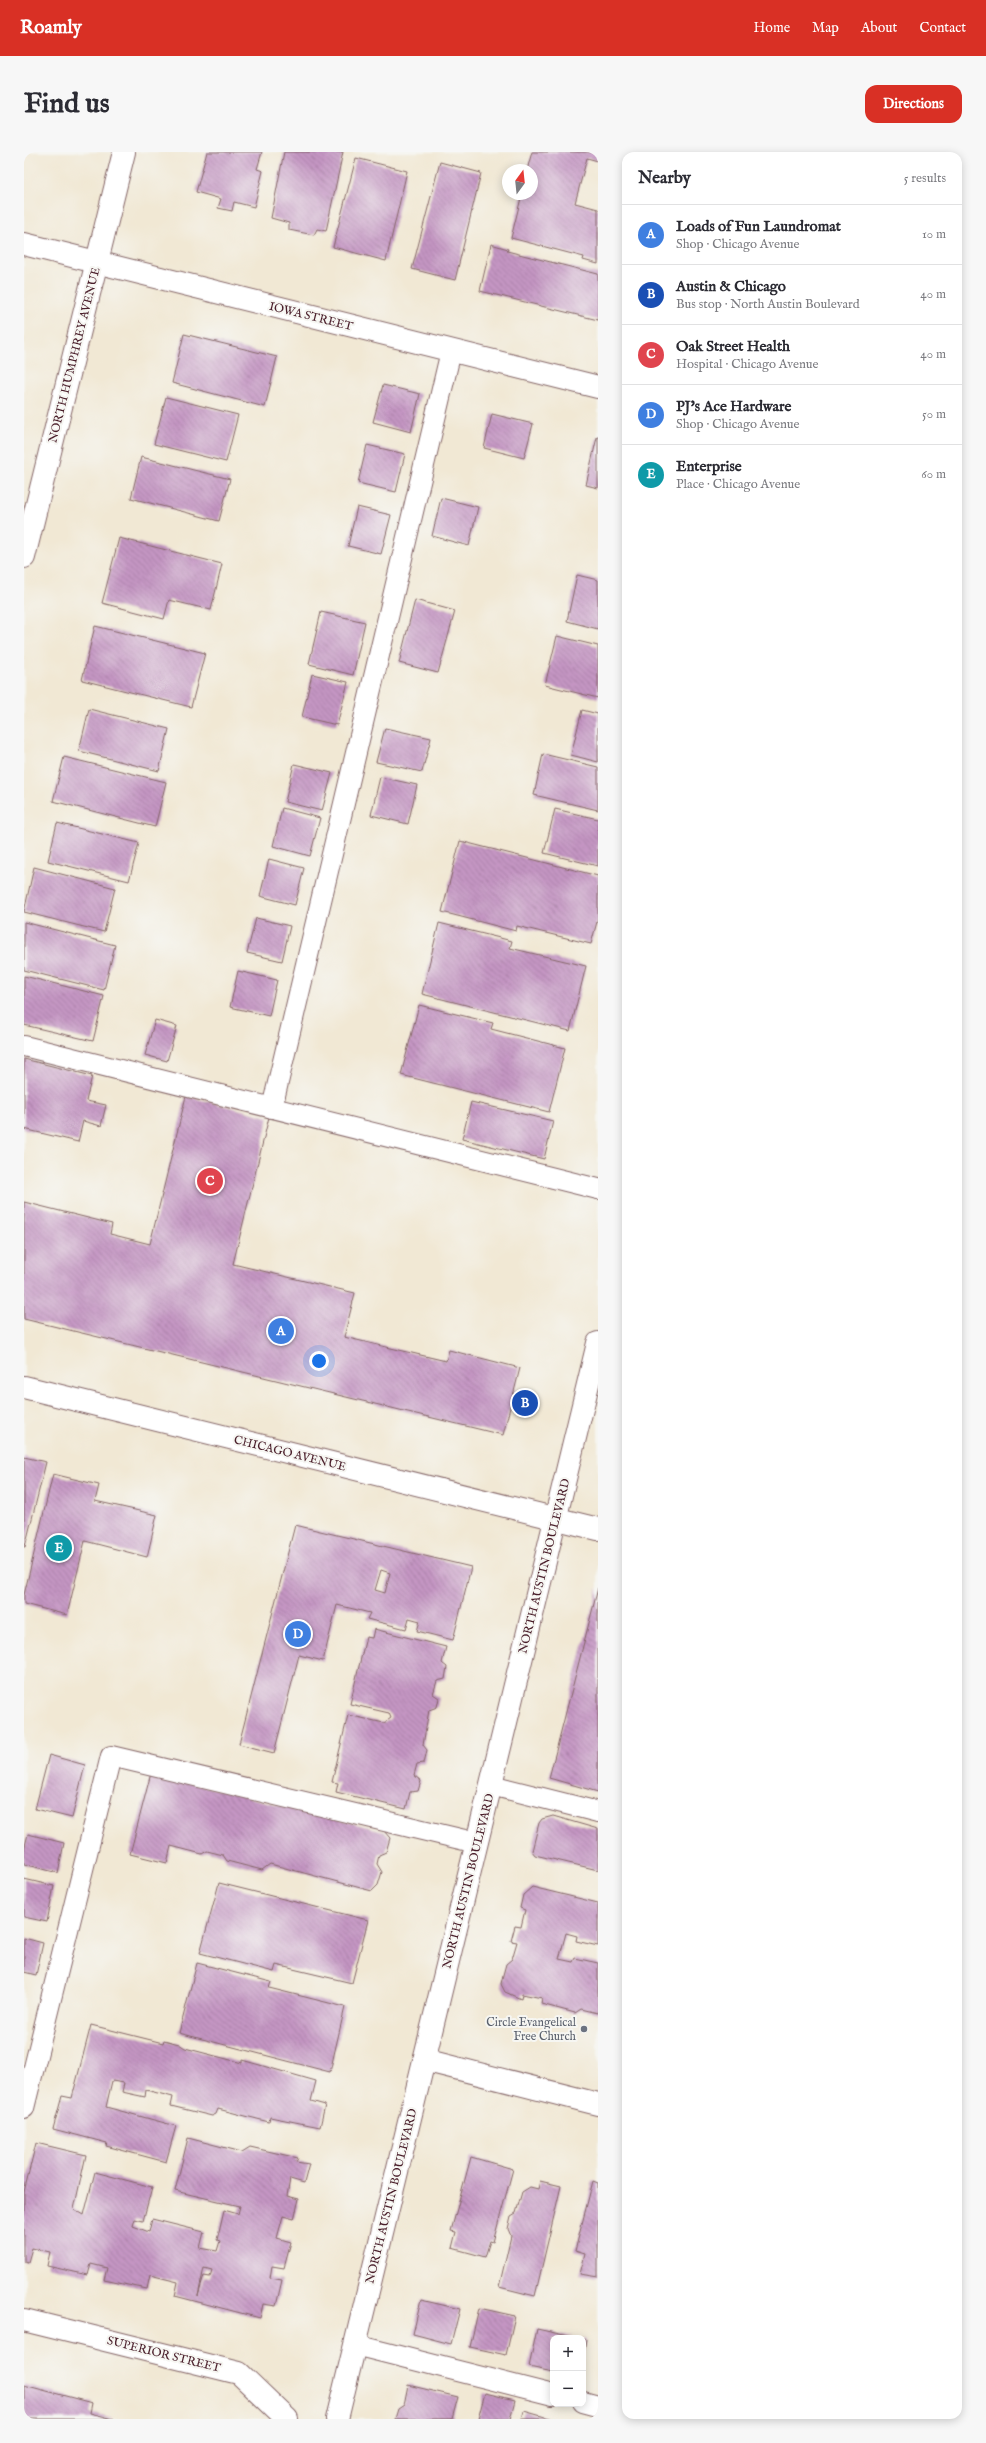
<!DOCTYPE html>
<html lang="en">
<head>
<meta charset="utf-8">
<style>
	:root { --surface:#fff; --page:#f7f7f7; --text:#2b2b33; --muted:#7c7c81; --line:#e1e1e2; --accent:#d93025 }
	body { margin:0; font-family:"IM FELL English",serif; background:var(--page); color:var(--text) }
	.controls { position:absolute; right:12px; bottom:12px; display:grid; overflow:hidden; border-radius:8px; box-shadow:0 2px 10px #0003 }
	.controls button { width:36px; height:36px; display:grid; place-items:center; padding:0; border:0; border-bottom:1px solid var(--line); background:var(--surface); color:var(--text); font:20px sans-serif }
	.compass { position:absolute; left:478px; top:12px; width:36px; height:36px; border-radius:50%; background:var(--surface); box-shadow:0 2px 10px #0003; rotate:15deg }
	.you { position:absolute; left:295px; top:1209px; width:14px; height:14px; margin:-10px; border:3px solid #fff; border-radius:50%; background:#1a73e8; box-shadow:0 0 0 6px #1a73e833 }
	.badge { display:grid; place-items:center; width:26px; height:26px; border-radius:50%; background:var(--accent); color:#fff; font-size:13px; font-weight:700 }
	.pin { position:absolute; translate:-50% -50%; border:2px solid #fff; box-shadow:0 1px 4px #0006 }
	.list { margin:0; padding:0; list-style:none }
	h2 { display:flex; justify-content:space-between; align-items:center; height:52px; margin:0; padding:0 16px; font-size:17px }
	h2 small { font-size:13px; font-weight:400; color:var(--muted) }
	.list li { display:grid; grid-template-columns:26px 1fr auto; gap:12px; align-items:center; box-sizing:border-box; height:60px; padding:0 16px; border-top:1px solid var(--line) }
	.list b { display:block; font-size:15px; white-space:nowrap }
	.list p { margin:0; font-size:13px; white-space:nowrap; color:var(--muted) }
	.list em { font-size:13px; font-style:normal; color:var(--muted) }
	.map { position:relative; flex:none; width:574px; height:2267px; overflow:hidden; border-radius:12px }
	header { display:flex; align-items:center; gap:24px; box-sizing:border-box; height:56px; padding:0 20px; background:var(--accent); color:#fff }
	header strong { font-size:19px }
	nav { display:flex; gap:22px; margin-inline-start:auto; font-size:14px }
	.intro { display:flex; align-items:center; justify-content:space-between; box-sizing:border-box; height:96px; padding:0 24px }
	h1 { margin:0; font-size:28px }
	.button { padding:10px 18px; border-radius:12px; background:var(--accent); color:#fff; font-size:14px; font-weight:700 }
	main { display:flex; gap:24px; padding:0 24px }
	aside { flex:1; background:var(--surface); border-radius:12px; box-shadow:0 2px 10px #0003 }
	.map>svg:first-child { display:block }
</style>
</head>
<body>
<header>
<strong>Roamly</strong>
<nav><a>Home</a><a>Map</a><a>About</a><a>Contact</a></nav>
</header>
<div class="intro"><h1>Find us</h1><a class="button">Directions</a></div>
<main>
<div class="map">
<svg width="574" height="2267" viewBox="0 0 574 2267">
	<defs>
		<pattern id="building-back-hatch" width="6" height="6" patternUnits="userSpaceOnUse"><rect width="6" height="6" fill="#c495c3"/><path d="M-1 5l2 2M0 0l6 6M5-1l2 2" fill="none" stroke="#a1799f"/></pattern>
	</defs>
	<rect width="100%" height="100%" fill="#f6f6f2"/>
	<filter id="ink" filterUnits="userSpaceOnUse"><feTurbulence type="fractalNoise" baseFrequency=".025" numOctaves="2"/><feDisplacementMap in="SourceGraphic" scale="8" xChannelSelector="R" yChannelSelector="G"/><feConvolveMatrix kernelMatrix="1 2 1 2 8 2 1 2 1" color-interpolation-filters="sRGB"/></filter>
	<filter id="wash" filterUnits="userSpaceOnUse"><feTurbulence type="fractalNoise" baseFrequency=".012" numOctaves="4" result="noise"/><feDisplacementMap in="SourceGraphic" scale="16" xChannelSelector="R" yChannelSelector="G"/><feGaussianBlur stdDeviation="0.9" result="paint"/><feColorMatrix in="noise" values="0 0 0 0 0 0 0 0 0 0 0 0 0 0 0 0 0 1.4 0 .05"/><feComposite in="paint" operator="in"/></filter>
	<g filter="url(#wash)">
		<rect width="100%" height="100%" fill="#f1e8d4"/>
		<g id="blocks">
			<g fill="url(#building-back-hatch)" fill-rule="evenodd">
				<polygon points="183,0 238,0 233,17 239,19 230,55 210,50 208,59 194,56 197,47 172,40"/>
				<polygon points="260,0 319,0 302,79 293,77 290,83 265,78 265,71 247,66"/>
				<polygon points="508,0 574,0 574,9 563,6 551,51 574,57 574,112 559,108 560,105 487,86 498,42 508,42 508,18 503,18"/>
				<polygon points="332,6 383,19 362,109 309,95"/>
				<polygon points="416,10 457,21 431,128 388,117"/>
				<polygon points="467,92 484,97 483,99 574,122 574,168 456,139"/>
				<polygon points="160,182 253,205 241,255 148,231"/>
				<polygon points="359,233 396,242 387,280 349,270"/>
				<polygon points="142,245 214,263 202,310 130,292"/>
				<polygon points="468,262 509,272 500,306 460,296"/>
				<polygon points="573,285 574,285 574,336 562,333"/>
				<polygon points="343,293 381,302 372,340 334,331"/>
				<polygon points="117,305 206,327 195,369 107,346"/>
				<polygon points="417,346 454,355 445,394 408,384"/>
				<polygon points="333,355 367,363 357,402 324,394"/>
				<polygon points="95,386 198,412 187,458 145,448 140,467 78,451"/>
				<polygon points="553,423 574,428 574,477 543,469"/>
				<polygon points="391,448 431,459 414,521 375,511"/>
				<polygon points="297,460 341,470 329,523 285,512"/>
				<polygon points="71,474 181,501 167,555 58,528"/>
				<polygon points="533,484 574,494 574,546 521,533"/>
				<polygon points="288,522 324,530 313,573 278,565"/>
				<polygon points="65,557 145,577 135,619 55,599"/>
				<polygon points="558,558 574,562 574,610 547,603"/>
				<polygon points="361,576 407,586 398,620 352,610"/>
				<polygon points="519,602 574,615 574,658 510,643"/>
				<polygon points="40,605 142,630 131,675 29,649"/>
				<polygon points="270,612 308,621 298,659 261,650"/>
				<polygon points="356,625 393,633 384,672 347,663"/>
				<polygon points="258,656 296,666 286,704 249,694"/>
				<polygon points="531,657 574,667 574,714 520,701"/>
				<polygon points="33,671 115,691 105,729 24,709"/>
				<polygon points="436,689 574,724 574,766 567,792 493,774 492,779 418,760"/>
				<polygon points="245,707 280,716 271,753 236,744"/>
				<polygon points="10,715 91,736 80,780 0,760"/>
				<polygon points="232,766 266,774 258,809 223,801"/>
				<polygon points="0,770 91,793 80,838 0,818"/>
				<polygon points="415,771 488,789 486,796 562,814 546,879 398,842"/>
				<polygon points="214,819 253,828 245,864 206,855"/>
				<polygon points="0,824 80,844 69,889 0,873"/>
				<polygon points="395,853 469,871 467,877 541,896 525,960 377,923"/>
				<polygon points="131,868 153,874 143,909 121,903"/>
				<polygon points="0,907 68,924 62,949 82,953 77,974 59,969 54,990 0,977"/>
				<polygon points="162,944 245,965 209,1112 331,1141 320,1185 422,1209 425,1198 496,1216 479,1283 0,1167 0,1050 88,1072 86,1082 126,1092"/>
				<polygon points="447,950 529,969 520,1007 438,987"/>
				<polygon points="0,1305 22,1310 1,1395 0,1395"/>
				<polygon points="29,1322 75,1333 71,1349 133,1363 123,1405 61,1389 43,1463 0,1452 0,1443"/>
				<path d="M271 1373 447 1415 429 1488 393 1479 396 1469 385 1466 382 1477 343 1467 346 1461 313 1453 299 1509 275 1503 250 1601 215 1592ZM357 1418 366 1421 361 1441 351 1438Z"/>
				<polygon points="574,1436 574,1640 525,1626"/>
				<polygon points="350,1477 422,1495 418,1511 423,1515 421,1527 413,1529 409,1542 415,1546 413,1555 405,1558 399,1593 403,1598 400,1611 393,1612 390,1623 397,1629 394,1639 386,1640 382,1657 312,1640 314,1631 308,1630 324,1563 360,1571 367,1566 365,1561 326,1552 342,1485 348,1486"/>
				<polygon points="25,1603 61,1613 48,1666 11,1657"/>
				<polygon points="127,1621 360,1679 366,1686 362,1700 355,1703 353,1712 358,1720 354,1733 348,1739 246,1712 238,1718 203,1709 199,1703 183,1699 178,1702 147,1694 143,1711 106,1702"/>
				<polygon points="529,1664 574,1677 574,1718 511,1703 508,1699 515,1671 518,1667"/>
				<polygon points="4,1682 40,1691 34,1721 0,1712 0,1698"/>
				<polygon points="0,1727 30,1734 23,1770 0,1765"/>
				<polygon points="195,1731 344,1768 328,1831 252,1813 250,1820 176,1801"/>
				<polygon points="508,1735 574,1751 574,1794 552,1789 553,1784 542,1781 535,1807 549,1810 551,1806 574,1811 574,1861 557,1857 551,1861 517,1852 518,1846 498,1842 497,1847 481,1840 477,1832 479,1823 482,1812 488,1807 493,1790 487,1789 491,1774 497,1775 501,1758 496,1756 499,1743"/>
				<polygon points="0,1786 19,1791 12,1823 0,1820"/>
				<polygon points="173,1811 247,1830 245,1836 321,1855 306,1920 155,1881"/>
				<polygon points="67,1873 139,1891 140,1888 155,1892 161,1896 218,1911 218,1908 292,1929 287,1949 301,1953 296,1975 246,1965 245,1970 194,1957 192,1962 188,1964 147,1954 149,1945 122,1938 121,1945 98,1940 100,1931 88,1929 82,1955 152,1974 142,2010 82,1994 83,1991 29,1977 38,1944 48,1946"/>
				<path d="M164 1986 218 2000 226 1995 274 2006 272 2010 285 2012 280 2031 266 2027 263 2044 275 2047 270 2067 259 2064 253 2086 267 2090 260 2116 248 2114 246 2126 258 2128 252 2154 239 2152 236 2166 151 2144 154 2130 126 2123 123 2137 80 2128 83 2116 67 2112 64 2123 23 2114 26 2100 8 2096 4 2110 0 2109V2040L12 1991 62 2003 50 2057 60 2063 71 2020 128 2035 119 2069 111 2067 109 2074 125 2080 128 2067 180 2080 176 2096 193 2099 196 2089 193 2088 200 2058 214 2062 216 2054 151 2039ZM180 2116 188 2118 186 2125 180 2124 174 2144Z"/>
				<polygon points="447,2005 489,2017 469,2090 466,2089 461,2105 428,2096 432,2080 427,2079"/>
				<polygon points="516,2029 537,2034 511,2144 475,2135 487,2084 484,2077 487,2064 492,2061 498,2040 506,2035 514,2037"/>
				<polygon points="569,2029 574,2031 574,2125 556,2122 561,2102 551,2099"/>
				<polygon points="397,2148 436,2157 427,2192 389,2182"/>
				<polygon points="455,2156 491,2164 482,2203 446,2195"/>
				<polygon points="513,2177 549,2185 529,2186 529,2220 505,2215"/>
				<polygon points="559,2187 562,2188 560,2201 559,2201"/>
				<polygon points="0,2233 68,2251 66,2261 90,2267 0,2267"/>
				<polygon points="384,2233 434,2245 428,2267 371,2267 374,2257 380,2253"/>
				<polygon points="461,2241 491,2248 486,2267 454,2267"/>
				<polygon points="500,2259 528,2267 498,2267"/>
			</g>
		</g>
	</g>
	<g filter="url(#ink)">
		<use href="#blocks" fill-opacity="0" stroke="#846566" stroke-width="1"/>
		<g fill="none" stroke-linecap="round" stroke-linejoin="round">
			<g stroke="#846566" stroke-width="22">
				<g id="service">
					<polyline points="0,894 574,1037"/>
					<polyline points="248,956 427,199"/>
					<polyline points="467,1633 574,1660"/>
					<polyline points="0,1956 87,1604 453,1691"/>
					<polyline points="331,2193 529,2243"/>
					<polyline points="559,2250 574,2254"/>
				</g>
			</g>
			<g stroke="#846566" stroke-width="24">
				<g id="minor">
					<polyline points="0,92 574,235"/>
					<polyline points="0,405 100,0"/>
					<polyline points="400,1908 574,1952"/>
					<polyline points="0,2168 215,2221 263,2267"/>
				</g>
			</g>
			<g stroke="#846566" stroke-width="24">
				<polyline id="tertiary" points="313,2267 574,1191"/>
			</g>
			<g stroke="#846566" stroke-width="24">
				<polyline id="secondary" points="0,1235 574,1377"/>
			</g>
			<use href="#service" stroke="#fff" stroke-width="20"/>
			<use href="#minor" stroke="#fff" stroke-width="22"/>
			<use href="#tertiary" stroke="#fff" stroke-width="22"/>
			<use href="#secondary" stroke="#fff" stroke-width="22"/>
		</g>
	</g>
	<circle fill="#6b7280" stroke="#f6f6f2" stroke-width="1.5" cx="560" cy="1877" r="4"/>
	<g text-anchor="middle" stroke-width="4" stroke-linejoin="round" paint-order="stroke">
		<g font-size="12" fill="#4a1f2b" stroke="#f6f6f2">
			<text transform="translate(287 164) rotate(14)" y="4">IOWA STREET</text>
			<text transform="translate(50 203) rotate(-76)" y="4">NORTH HUMPHREY AVENUE</text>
			<text transform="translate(266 1301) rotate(14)" y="4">CHICAGO AVENUE</text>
			<text transform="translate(520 1414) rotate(-76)" y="4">NORTH AUSTIN BOULEVARD</text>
			<text transform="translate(444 1729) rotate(-76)" y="4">NORTH AUSTIN BOULEVARD</text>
			<text transform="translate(367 2044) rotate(-76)" y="4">NORTH AUSTIN BOULEVARD</text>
			<text transform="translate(140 2202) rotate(14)" y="4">SUPERIOR STREET</text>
		</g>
		<g font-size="12" fill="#5b616d" stroke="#f6f6f2" text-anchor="end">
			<text x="552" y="1874">Circle Evangelical<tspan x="552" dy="14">Free Church</tspan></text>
		</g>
	</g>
</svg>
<div class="controls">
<button>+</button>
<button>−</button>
</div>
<svg class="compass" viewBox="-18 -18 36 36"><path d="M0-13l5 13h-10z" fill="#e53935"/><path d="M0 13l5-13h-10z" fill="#7c7c81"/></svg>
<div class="you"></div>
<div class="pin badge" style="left:257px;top:1179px;background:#3f7fe0">A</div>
<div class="pin badge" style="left:501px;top:1251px;background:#1a4fb4">B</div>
<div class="pin badge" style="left:186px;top:1029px;background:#e0444e">C</div>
<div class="pin badge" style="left:274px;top:1482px;background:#3f7fe0">D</div>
<div class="pin badge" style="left:35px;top:1396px;background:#0f9aa8">E</div>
</div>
<aside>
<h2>Nearby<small>5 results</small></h2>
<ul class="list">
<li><span class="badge" style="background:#3f7fe0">A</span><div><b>Loads of Fun Laundromat</b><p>Shop · Chicago Avenue</p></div><em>10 m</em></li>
<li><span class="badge" style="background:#1a4fb4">B</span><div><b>Austin &amp; Chicago</b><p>Bus stop · North Austin Boulevard</p></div><em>40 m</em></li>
<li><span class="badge" style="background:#e0444e">C</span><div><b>Oak Street Health</b><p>Hospital · Chicago Avenue</p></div><em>40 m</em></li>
<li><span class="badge" style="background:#3f7fe0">D</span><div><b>PJ's Ace Hardware</b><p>Shop · Chicago Avenue</p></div><em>50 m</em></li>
<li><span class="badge" style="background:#0f9aa8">E</span><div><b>Enterprise</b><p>Place · Chicago Avenue</p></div><em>60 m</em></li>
</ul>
</aside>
</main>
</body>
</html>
